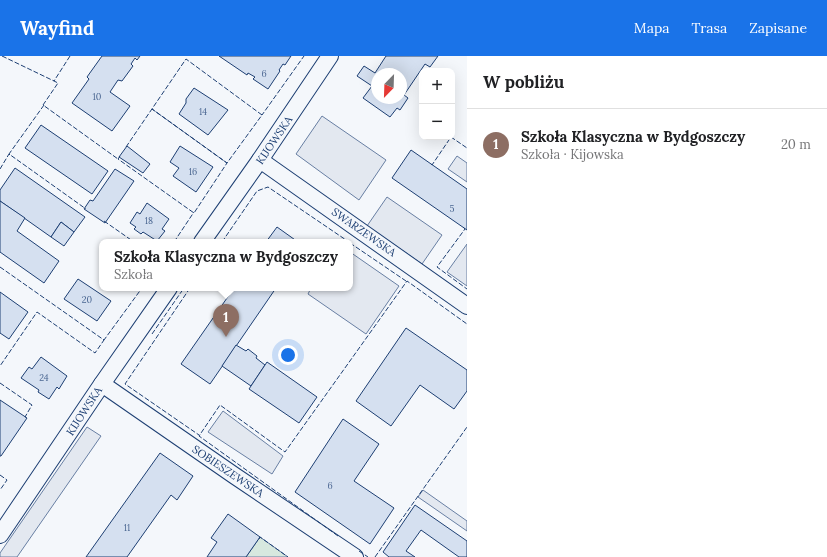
<!DOCTYPE html>
<html lang="pl">
<head>
<meta charset="utf-8">
<style>
	:root { --surface:#fff; --page:#f2f2f2; --text:#202124; --muted:#757577; --line:#e0e0e0; --accent:#1a73e8 }
	body { margin:0; font-family:Lora,serif; background:var(--page); color:var(--text) }
	.controls { position:absolute; right:12px; top:12px; display:grid; overflow:hidden; border-radius:8px; box-shadow:0 4px 16px #0002 }
	.controls button { width:36px; height:36px; display:grid; place-items:center; padding:0; border:0; border-bottom:1px solid var(--line); background:var(--surface); color:var(--text); font:20px sans-serif }
	.compass { position:absolute; left:371px; top:12px; width:36px; height:36px; border-radius:50%; background:var(--surface); box-shadow:0 4px 16px #0002; rotate:203deg }
	.you { position:absolute; left:288px; top:299px; width:14px; height:14px; margin:-10px; border:3px solid #fff; border-radius:50%; background:#1a73e8; box-shadow:0 0 0 6px #1a73e833 }
	.badge { display:grid; place-items:center; width:26px; height:26px; border-radius:50%; background:var(--accent); color:#fff; font-size:13px; font-weight:700 }
	.pin { position:absolute; translate:-50% -33px; filter:drop-shadow(0 1px 2px #0008) }
	.pin::after { content:''; position:absolute; top:21px; width:14px; height:12px; background:inherit; clip-path:polygon(0 0,100% 0,50% 100%) }
	.popup { position:absolute; left:99px; top:183px; width:254px; height:52px; box-sizing:border-box; display:grid; place-content:center; border-radius:8px; background:var(--surface); filter:drop-shadow(0 1px 3px #0005); font-size:13px; white-space:nowrap; color:var(--muted) }
	.popup b { font-size:15px; color:var(--text) }
	.popup::after { content:''; position:absolute; left:50%; top:100%; margin-left:-8px; border:8px solid transparent; border-top-color:var(--surface) }
	.list { margin:0; padding:0; list-style:none }
	h2 { display:flex; justify-content:space-between; align-items:center; height:52px; margin:0; padding:0 16px; font-size:17px }
	h2 small { font-size:13px; font-weight:400; color:var(--muted) }
	.list li { display:grid; grid-template-columns:26px 1fr auto; gap:12px; align-items:center; box-sizing:border-box; height:72px; padding:0 16px; border-top:1px solid var(--line) }
	.list b { display:block; font-size:15px; white-space:nowrap }
	.list p { margin:0; font-size:13px; white-space:nowrap; color:var(--muted) }
	.list em { font-size:13px; font-style:normal; color:var(--muted) }
	.map { position:relative; flex:none; width:467px; height:501px; overflow:hidden }
	header { display:flex; align-items:center; gap:24px; box-sizing:border-box; height:56px; padding:0 20px; background:var(--accent); color:#fff }
	header strong { font-size:19px }
	nav { display:flex; gap:22px; margin-inline-start:auto; font-size:14px }
	main { display:flex }
	aside { flex:1; background:var(--surface) }
	.map>svg:first-child { display:block }
</style>
</head>
<body>
<header>
<strong>Wayfind</strong>
<nav><a>Mapa</a><a>Trasa</a><a>Zapisane</a></nav>
</header>
<main>
<div class="map">
<svg width="467" height="501" viewBox="0 0 467 501">
	<rect width="100%" height="100%" fill="#f4f7fb"/>
	<polygon fill="#d7e8df" stroke="#687fa3" points="260,481 288,501 246,501"/>
	<g fill="#e3e8f0" stroke="#687fa3">
		<polygon points="322,60 386,104 359,144 296,98"/>
		<polygon points="457,100 467,107 467,126 448,113"/>
		<polygon points="387,141 442,179 422,208 367,170"/>
		<polygon points="467,188 467,230 447,216"/>
		<polygon points="350,196 399,230 366,278 308,238 311,232 350,232"/>
		<polygon points="223,355 283,400 272,418 208,376"/>
		<polygon points="87,371 101,380 17,501 0,501 0,497"/>
		<polygon points="423,434 467,465 467,475 418,441"/>
	</g>
	<g fill="#d5e0f0" stroke="#1d3f73" fill-rule="evenodd">
		<polygon points="102,0 140,0 137,4 135,2 131,8 133,10 122,25 118,24 110,36 130,50 112,75 72,47 89,23 87,21"/>
		<polygon points="219,0 291,0 285,9 283,8 279,14 280,15 268,33 253,23 255,21 248,17 247,19"/>
		<path d="M386 0H438L430 11 425 8 404 39 408 42 400 54 397 52 390 61 363 42 372 30 357 20 364 10 375 17ZM377 18H401V42H377Z"/>
		<polygon points="194,32 228,54 208,79 179,58 186,47 186,43"/>
		<polygon points="41,69 108,115 92,138 25,92"/>
		<polygon points="127,90 150,108 143,117 119,101"/>
		<polygon points="180,90 213,111 196,136 173,120 179,112 170,106"/>
		<polygon points="411,94 467,133 467,174 392,122"/>
		<polygon points="15,112 85,161 74,176 61,166 51,181 0,145 0,134"/>
		<polygon points="115,113 134,125 105,167 84,153 90,144 93,145"/>
		<polygon points="0,145 25,162 17,175 59,205 44,227 0,196"/>
		<polygon points="147,147 169,163 162,173 165,175 157,185 143,176 141,178 134,173 136,171 130,167 137,156 140,158"/>
		<polygon points="61,166 74,176 64,190 51,181"/>
		<polygon points="277,171 298,186 266,186"/>
		<polygon points="78,223 111,245 97,265 64,243"/>
		<polygon points="234,232 276,232 210,328 181,308"/>
		<polygon points="0,236 28,256 9,283 0,277"/>
		<polygon points="406,272 467,314 467,335 454,353 420,329 391,370 356,345"/>
		<polygon points="236,289 246,295 248,293 257,300 256,302 265,309 251,330 222,310"/>
		<polygon points="41,301 67,320 59,333 57,331 49,343 38,336 39,334 21,322 29,311 32,313"/>
		<polygon points="267,306 317,341 299,367 249,333"/>
		<polygon points="0,344 27,362 1,400 0,400"/>
		<polygon points="343,363 379,388 354,425 394,452 370,488 295,436"/>
		<polygon points="160,397 193,420 177,444 171,439 127,501 86,501"/>
		<polygon points="415,449 467,485 467,501 459,501 421,474 406,495 415,501 389,501 383,496"/>
		<polygon points="228,458 260,481 246,501 207,501 217,486 211,482"/>
	</g>
	<g fill="none" stroke-linecap="round" stroke-linejoin="round">
		<g stroke="#1d3f73" stroke-width="18">
			<g id="street">
				<polyline points="260,104 467,250"/>
				<polyline points="202,186 260,104 330,0"/>
				<polyline points="102,328 235,420 355,501"/>
				<polyline points="0,479 102,328 169,232"/>
			</g>
		</g>
		<use href="#street" stroke="#f4f7fb" stroke-width="16"/>
		<g stroke="#1d3f73" stroke-width="1" stroke-dasharray="5 2" stroke-linecap="butt">
			<polyline points="2,0 54,25 54,24"/>
			<polyline points="70,0 54,25 58,27 43,49 118,103 119,102"/>
			<polyline points="44,49 9,98 86,153"/>
			<polyline points="261,58 262,59 304,0"/>
			<polyline points="126,91 186,3 262,59 227,107 152,53"/>
			<polyline points="120,100 118,103 194,157 227,107 152,53"/>
			<polyline points="431,108 432,109 451,81 467,92"/>
			<polyline points="0,113 9,98 10,99"/>
			<polyline points="104,165 134,186"/>
			<polyline points="463,171 465,173 437,211 467,233"/>
			<polyline points="174,186 194,156"/>
			<polyline points="222,186 257,135 268,131 349,186"/>
			<polyline points="350,187 406,225"/>
			<polyline points="0,211 104,284 95,297 37,256 0,310"/>
			<polyline points="190,232 125,328 199,379"/>
			<polyline points="152,278 184,232"/>
			<polyline points="103,284 104,284 142,232"/>
			<polyline points="0,327 32,349 25,361 26,361"/>
			<polyline points="0,419 7,424 0,434"/>
			<polyline points="338,480 199,380 220,349 285,396 407,225 467,268"/>
			<polyline points="259,483 260,481 288,501"/>
			<polyline points="359,495 368,501"/>
			<polyline points="375,501 467,371"/>
		</g>
	</g>
	<g text-anchor="middle" stroke-width="3" stroke-linejoin="round" paint-order="stroke">
		<g font-size="9" fill="#4b6792">
			<text x="264" y="21">6</text>
			<text x="97" y="44">10</text>
			<text x="203" y="59">14</text>
			<text x="193" y="119">16</text>
			<text x="452" y="156">5</text>
			<text x="149" y="168">18</text>
			<text x="87" y="247">20</text>
			<text x="44" y="325">24</text>
			<text x="330" y="433">6</text>
			<text x="127" y="475">11</text>
		</g>
		<g font-size="11" fill="#1d3f73" stroke="#f4f7fb">
			<text transform="translate(274 84) rotate(-56)" y="4">KIJOWSKA</text>
			<text transform="translate(364 176) rotate(35)" y="4">SWARZEWSKA</text>
			<text transform="translate(84 355) rotate(-57)" y="4">KIJOWSKA</text>
			<text transform="translate(228 415) rotate(34)" y="4">SOBIESZEWSKA</text>
		</g>
	</g>
</svg>
<div class="controls">
<button>+</button>
<button>−</button>
</div>
<svg class="compass" viewBox="-18 -18 36 36"><path d="M0-13l5 13h-10z" fill="#e53935"/><path d="M0 13l5-13h-10z" fill="#757577"/></svg>
<div class="you"></div>
<div class="pin badge" style="left:226px;top:281px;background:#8d6e63">1</div>
<div class="popup"><b>Szkoła Klasyczna w Bydgoszczy</b>Szkoła</div>
</div>
<aside>
<h2>W pobliżu<small></small></h2>
<ul class="list">
<li><span class="badge" style="background:#8d6e63">1</span><div><b>Szkoła Klasyczna w Bydgoszczy</b><p>Szkoła · Kijowska</p></div><em>20 m</em></li>
</ul>
</aside>
</main>
</body>
</html>
